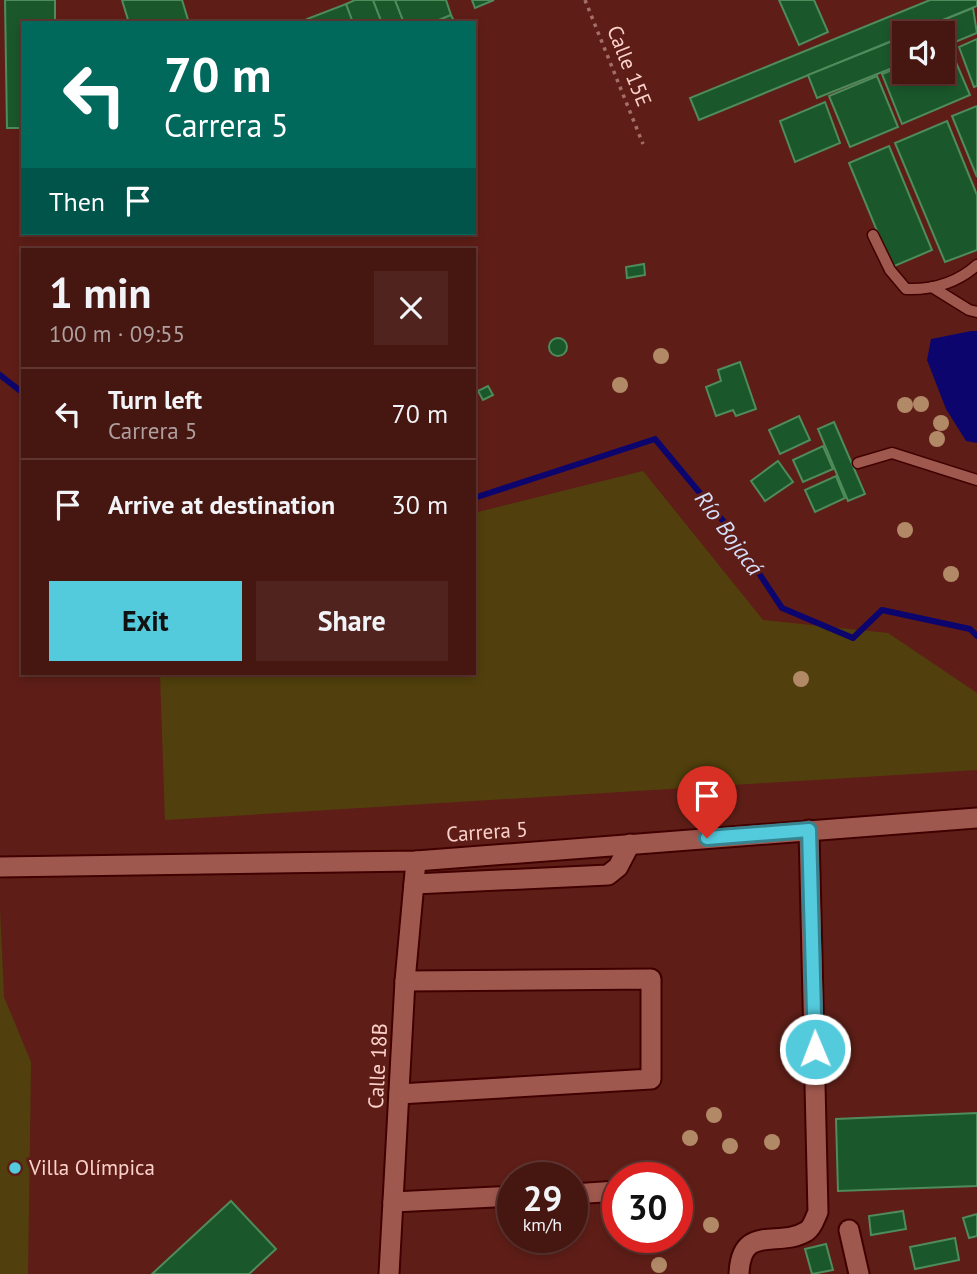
<!DOCTYPE html>
<html lang="en">
<head>
<meta charset="utf-8">
<style>
	:root { --surface:#461611; --page:#50231f; --text:#f1f3f6; --muted:#b09f9f; --line:#5e3531; --accent:#54cadd }
	body { margin:0; font-family:"PT Sans",sans-serif; background:var(--page); color:var(--text); height:100vh; display:flex; flex-direction:column; font-size:26px; white-space:nowrap }
	* { box-sizing:border-box; margin:0 }
	p { font-size:23px; color:var(--muted) }
	.icon { flex:none; width:38px; height:38px; fill:none; stroke:currentColor; stroke-width:2; stroke-linecap:round; stroke-linejoin:round }
	.map { position:relative; flex:1; overflow:hidden }
	.side { position:absolute; left:21px; top:248px; width:455px; height:427px; display:flex; flex-direction:column; background:var(--surface); border-radius:0px; box-shadow:0 4px 10px #0003,0 0 0 2px var(--line) }
	.side>* { flex:none }
	.banner { position:absolute; left:21px; top:21px; width:455px; height:214px; border-radius:0px; box-shadow:0 4px 10px #0003,0 0 0 2px var(--line); background:#00695c; color:#fff; overflow:hidden }
	.controls { position:absolute; left:892px; top:21px; display:grid; gap:14px }
	.controls a { display:grid; place-items:center; width:63px; height:63px; border-radius:0px; background:var(--surface); box-shadow:0 4px 10px #0003,0 0 0 2px var(--line); font-size:35px }
	.speed { position:absolute; left:497px; top:1162px; display:flex; gap:14px; font-size:35px; font-weight:700; text-align:center }
	.speed>* { display:grid; place-content:center; width:91px; height:91px; border-radius:50%; background:var(--surface); box-shadow:0 4px 10px #0003,0 0 0 2px var(--line); line-height:1 }
	.speed small { font-size:18px; font-weight:400 }
	.speed .limit { border:10px solid #d22; background:#fff; color:#111 }
	.pin { position:absolute; display:grid; place-items:center; width:60px; height:60px; color:#fff; margin:-72px -30px; border-radius:50% 50% 50% 0; rotate:-45deg; box-shadow:0 0 7px #0007 }
	.pin .icon { rotate:45deg }
	.me { position:absolute; width:77px; margin:-38px; rotate:359deg; stroke-linejoin:round; filter:drop-shadow(0 0 5px #0008) }
	.turn { display:flex; align-items:center; gap:24px; height:147px; padding:0 28px; font-size:32px }
	.turn .icon { width:91px; height:91px; stroke-width:2.5 }
	.turn b { display:block; font-size:49px; line-height:60px }
	.then { display:flex; align-items:center; height:66px; padding:0 28px; background:#0003; gap:14px; font-size:26px }
	.round { display:grid; place-items:center; flex:none; width:74px; height:74px; border-radius:0px; background:var(--page) }
	.headline { display:flex; align-items:center; justify-content:space-between; height:119px; padding:0 28px }
	h1 { font-size:42px; font-weight:700; line-height:52px }
	.button { display:flex; gap:14px; margin-top:auto; padding:14px 28px }
	.button a { flex:1; height:80px; border-radius:0px; background:var(--accent); color:#111; font-size:28px; font-weight:700; line-height:80px; text-align:center }
	.button a+a { background:var(--page); color:var(--text) }
	ul { padding:0; list-style:none }
	li { display:flex; align-items:center; gap:21px; height:91px; padding:0 28px; border-top:2px solid var(--line) }
	li div { flex:1 }
	li b { display:block; font-size:26px }
	li em { font-style:normal }
	.map>svg:first-child { display:block }
	.green { fill:#51400d }
	.water { fill:#0d056e }
	.lines { fill:none; stroke-linecap:round; stroke-linejoin:round }
	.stream { stroke:#0d056e; stroke-width:6 }
	.building { fill:#1a582b; stroke:#4f8b5b; stroke-width:2 }
	.lane-casing { stroke:#400000; stroke-width:13 }
	.street-casing { stroke:#400000; stroke-width:23 }
	.path { stroke:#a46f68; stroke-width:3.5; stroke-dasharray:3.5 5; stroke-linecap:butt }
	.lane { stroke:#9f584e; stroke-width:10 }
	.street { stroke:#9f584e; stroke-width:19 }
	.tree { fill:#b28967 }
	.route-casing { stroke:#378390; stroke-width:18 }
	.route { stroke:#54cadd; stroke-width:12 }
	.poi-dot { fill:#54cadd; stroke:#5e1e17; stroke-width:2.5 }
	.labels { text-anchor:middle; stroke-width:6; stroke-linejoin:round; paint-order:stroke }
	.street-label { font-size:21px; fill:#fbd2cb; stroke:#5e1e17 }
	.poi-label { font-size:21px; fill:#fbd2cb; stroke:#5e1e17; text-anchor:start }
	.water-label { font-size:23px; font-style:italic; fill:#d4def9; stroke:#5e1e17 }
</style>
</head>
<body>
<div class="map">
<svg width="977" height="1274" viewBox="0 0 977 1274">
	<rect width="100%" height="100%" fill="#5e1e17"/>
	<!-- green -->
	<g class="green">
		<polygon points="643,471 763,620 888,633 977,693 977,770 165,820 160,674 474,674 474,513"/>
		<polygon points="0,909 4,997 31,1062 28,1274 0,1274"/>
	</g>
	<!-- water -->
	<polygon class="water" points="971,331 977,331 977,443 966,441 946,409 927,360 931,339"/>
	<g class="lines">
		<!-- stream -->
		<g class="stream">
			<polyline points="0,375 23,393"/>
			<polyline points="474,498 655,439 729,528 782,608 853,638 882,610 970,629 977,636"/>
		</g>
	</g>
	<!-- building -->
	<g class="building">
		<polygon points="5,0 55,0 55,23 23,23 23,128 7,128"/>
		<polygon points="122,0 182,0 189,23 129,23"/>
		<polygon points="355,0 373,0 382,23 353,23 346,4"/>
		<polygon points="373,0 395,0 404,23 382,23"/>
		<polygon points="395,0 446,0 451,15 432,23 404,23"/>
		<polygon points="472,0 494,0 475,8"/>
		<polygon points="779,0 814,0 828,32 799,45"/>
		<polygon points="930,0 977,0 977,6 699,120 690,98"/>
		<polygon points="346,4 353,23 309,23 307,19"/>
		<polygon points="973,8 977,33 943,47 943,33 911,33"/>
		<polygon points="451,15 455,23 432,23"/>
		<polygon points="905,36 905,63 817,98 808,75"/>
		<polygon points="977,39 977,86 974,87 959,47"/>
		<polygon points="949,46 970,95 902,124 882,74 905,65 905,72 943,72 943,48"/>
		<polygon points="877,76 898,127 850,147 829,96"/>
		<polygon points="825,102 840,143 795,162 780,121"/>
		<polygon points="977,106 977,177 952,116"/>
		<polygon points="947,121 977,195 977,250 945,262 895,143"/>
		<polygon points="889,146 932,250 892,267 849,163"/>
		<polygon points="644,264 645,275 627,278 626,267"/>
		<circle cx="558" cy="347" r="9"/>
		<polygon points="740,362 756,409 736,416 733,410 716,416 706,387 721,381 718,370"/>
		<polygon points="488,386 493,395 483,400 478,391"/>
		<polygon points="799,416 810,440 780,454 769,430"/>
		<polygon points="834,422 865,494 848,501 818,429"/>
		<polygon points="823,446 833,469 803,482 793,460"/>
		<polygon points="778,461 793,482 765,501 751,481"/>
		<polygon points="836,476 845,498 815,512 805,490"/>
		<polygon points="977,1113 977,1186 838,1191 836,1119"/>
		<polygon points="231,1201 276,1249 249,1274 152,1274"/>
		<polygon points="903,1211 906,1229 871,1235 869,1216"/>
		<polygon points="977,1214 977,1236 969,1238 963,1218"/>
		<polygon points="955,1238 959,1260 915,1269 910,1247"/>
		<polygon points="826,1244 833,1270 812,1274 805,1249"/>
	</g>
	<g class="lines">
		<!-- lane casing -->
		<g class="lane-casing">
			<g id="lane">
				<path d="M873 235 890 270 906 289C932 290 957 283 977 265"/>
				<polyline points="932,287 969,310 977,312"/>
				<polyline points="858,463 892,453 977,480"/>
			</g>
		</g>
		<!-- street casing -->
		<g class="street-casing">
			<g id="street">
				<polyline points="0,867 416,861 977,818"/>
				<polyline points="414,884 608,875 618,867 630,844"/>
				<polyline points="399,1094 651,1079 651,979 405,981"/>
				<polyline points="572,1194 618,1191"/>
				<polyline points="393,1202 513,1196"/>
				<polyline points="849,1230 859,1274"/>
				<polyline points="389,1274 405,981 416,861"/>
				<path d="M739 1274C741 1222 779 1249 807 1231 813 1227 815 1218 818 1212L809 830"/>
			</g>
		</g>
		<!-- path -->
		<polyline class="path" points="585,0 643,144"/>
		<!-- lane -->
		<use href="#lane" class="lane"/>
		<!-- street -->
		<use href="#street" class="street"/>
	</g>
	<!-- trees -->
	<g class="tree">
		<circle cx="661" cy="356" r="8"/>
		<circle cx="620" cy="385" r="8"/>
		<circle cx="921" cy="404" r="8"/>
		<circle cx="905" cy="405" r="8"/>
		<circle cx="941" cy="423" r="8"/>
		<circle cx="937" cy="439" r="8"/>
		<circle cx="905" cy="530" r="8"/>
		<circle cx="951" cy="574" r="8"/>
		<circle cx="801" cy="679" r="8"/>
		<circle cx="714" cy="1115" r="8"/>
		<circle cx="690" cy="1138" r="8"/>
		<circle cx="772" cy="1142" r="8"/>
		<circle cx="730" cy="1146" r="8"/>
		<circle cx="711" cy="1225" r="8"/>
		<circle cx="659" cy="1265" r="8"/>
	</g>
	<g class="lines">
		<!-- route casing -->
		<g class="route-casing">
			<polyline id="route" points="707,838 809,830 815,1049"/>
		</g>
		<!-- route -->
		<use href="#route" class="route"/>
	</g>
	<!-- markers -->
	<circle class="poi-dot" cx="15" cy="1168" r="7"/>
	<g class="labels">
		<!-- street labels -->
		<g class="street-label">
			<text transform="translate(629 66) rotate(68)" y="7">Calle 15E</text>
			<text transform="translate(487 832) rotate(-4)" y="7">Carrera 5</text>
			<text transform="translate(378 1066) rotate(-87)" y="7">Calle 18B</text>
		</g>
		<!-- poi labels -->
		<g class="poi-label">
			<text x="29" y="1175">Villa Olímpica</text>
		</g>
		<!-- water labels -->
		<g class="water-label">
			<text transform="translate(729 533) rotate(54)" y="8">Río Bojacá</text>
		</g>
	</g>
</svg>
<div class="controls">
<a><svg class="icon" aria-label="sound" viewBox="0 0 24 24"><path d="M4 9h4l5-4v14l-5-4H4zM17 9q2 3 0 6"/></svg></a>
</div>
<div class="speed"><div>29<small>km/h</small></div><div class="limit">30</div></div>
<div class="pin" style="left:707px;top:838px;background:#d93025"><svg class="icon" aria-label="arrive" viewBox="0 0 24 24"><path d="M6 21V4h12l-3 4 3 4H6"/></svg></div>
<svg class="me" style="left:815px;top:1049px" viewBox="-20 -20 40 40"><circle r="17" fill="#54cadd" stroke="#fff" stroke-width="3"/><path d="M0-11L8 9 0 5-8 9z" fill="#fff"/></svg>
<div class="banner">
<div class="turn"><svg class="icon" aria-label="left" viewBox="0 0 24 24"><path d="M17 20v-9H6M10 6l-5 5 5 5"/></svg><div><b>70 m</b>Carrera 5</div></div>
<div class="then">Then<svg class="icon" aria-label="arrive" viewBox="0 0 24 24"><path d="M6 21V4h12l-3 4 3 4H6"/></svg></div>
</div>
<section class="side">
<div class="headline"><div><h1>1 min</h1><p>100 m · 09:55</p></div><a class="round"><svg class="icon" aria-label="close" viewBox="0 0 24 24"><path d="M6 6l12 12M18 6L6 18"/></svg></a></div>
<ul>
<li><svg class="icon" aria-label="left" viewBox="0 0 24 24"><path d="M17 20v-9H6M10 6l-5 5 5 5"/></svg><div><b>Turn left</b><p>Carrera 5</p></div><em>70 m</em></li>
<li><svg class="icon" aria-label="arrive" viewBox="0 0 24 24"><path d="M6 21V4h12l-3 4 3 4H6"/></svg><div><b>Arrive at destination</b></div><em>30 m</em></li>
</ul>
<div class="button"><a>Exit</a><a>Share</a></div>
</section>
</div>
</body>
</html>
